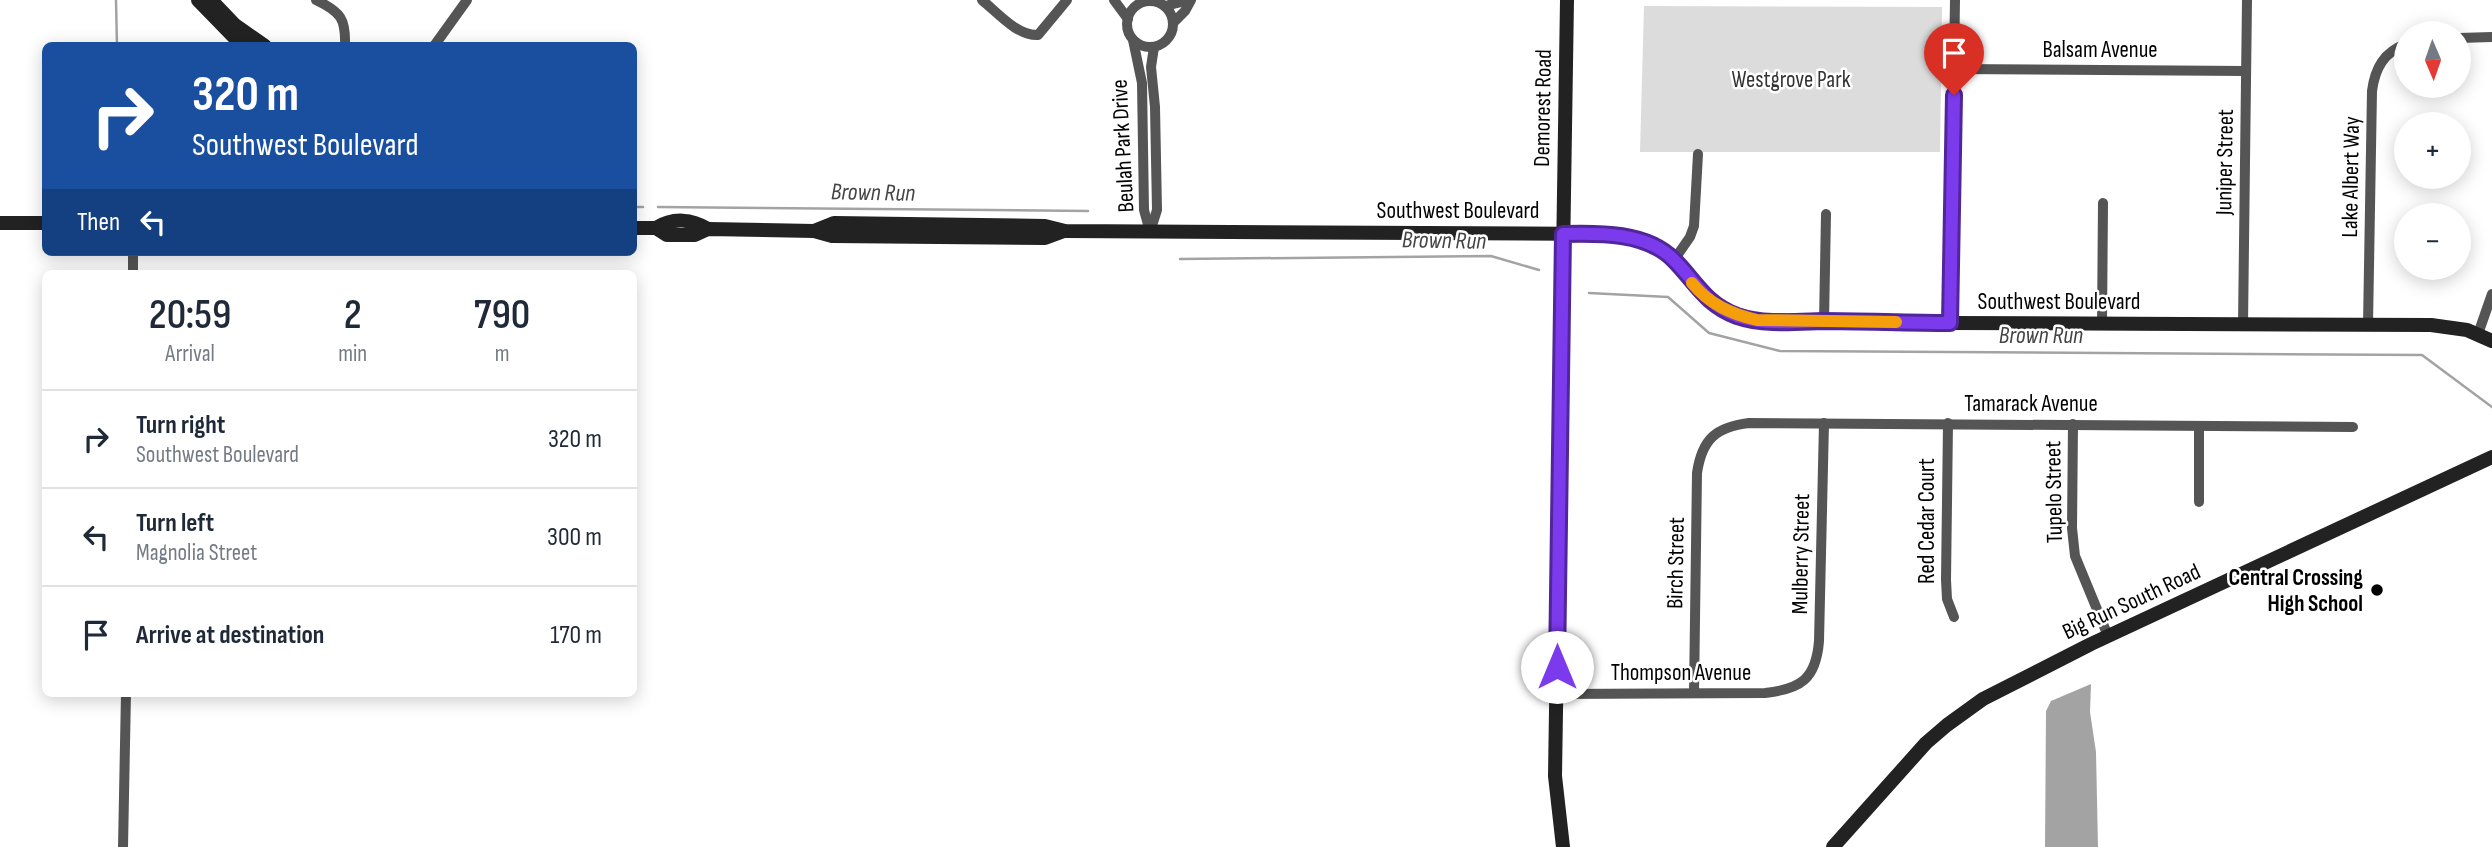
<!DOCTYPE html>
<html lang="en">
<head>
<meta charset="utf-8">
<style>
	:root { --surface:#fff; --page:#f2f2f3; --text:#1f2937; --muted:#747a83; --line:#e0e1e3 }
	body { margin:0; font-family:"Sofia Sans Condensed",sans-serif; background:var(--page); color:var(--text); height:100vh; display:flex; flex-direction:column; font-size:26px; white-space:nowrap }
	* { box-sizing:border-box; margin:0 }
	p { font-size:23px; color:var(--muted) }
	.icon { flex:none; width:38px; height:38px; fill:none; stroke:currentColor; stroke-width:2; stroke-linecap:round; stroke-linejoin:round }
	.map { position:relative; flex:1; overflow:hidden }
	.details { position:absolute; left:42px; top:270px; width:595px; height:427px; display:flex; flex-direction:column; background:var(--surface); border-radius:10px; box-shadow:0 4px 18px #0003 }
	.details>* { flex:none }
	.guide { position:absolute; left:42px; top:42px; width:595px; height:214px; border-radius:10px; box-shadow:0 4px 18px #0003; background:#1a4fa0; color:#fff; overflow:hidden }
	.needle { width:46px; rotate:178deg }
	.fabs { position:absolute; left:2394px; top:21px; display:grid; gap:14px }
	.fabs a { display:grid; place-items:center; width:77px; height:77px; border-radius:50%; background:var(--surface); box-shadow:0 4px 18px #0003; font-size:35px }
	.pin { position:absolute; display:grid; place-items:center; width:60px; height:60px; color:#fff; margin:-72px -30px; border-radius:50% 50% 50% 0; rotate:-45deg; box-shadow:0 0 7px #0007 }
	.pin .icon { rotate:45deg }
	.me { position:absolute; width:77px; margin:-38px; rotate:0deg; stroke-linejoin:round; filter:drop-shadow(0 0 5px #0008) }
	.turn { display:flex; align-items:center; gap:24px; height:147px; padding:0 35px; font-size:32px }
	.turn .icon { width:91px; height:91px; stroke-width:2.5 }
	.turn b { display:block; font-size:49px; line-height:60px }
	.then { display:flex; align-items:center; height:66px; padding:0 35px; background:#0003; gap:14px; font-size:26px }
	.eta { display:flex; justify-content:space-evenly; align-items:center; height:119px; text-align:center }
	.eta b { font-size:42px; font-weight:600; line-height:49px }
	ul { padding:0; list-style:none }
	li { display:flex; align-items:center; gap:21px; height:98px; padding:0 35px; border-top:2px solid var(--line) }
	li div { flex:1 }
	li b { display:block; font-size:26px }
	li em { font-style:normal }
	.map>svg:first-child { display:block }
	.green { fill:#dcdcdc }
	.water { fill:#a3a3a3 }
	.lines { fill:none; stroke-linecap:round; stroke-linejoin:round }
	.stream { stroke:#a3a3a3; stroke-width:2.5 }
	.street { stroke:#555; stroke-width:10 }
	.secondary { stroke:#222; stroke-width:14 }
	.route-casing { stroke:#51269a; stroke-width:18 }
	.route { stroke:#7c3aed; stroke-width:12 }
	.slow { stroke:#f59e0b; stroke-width:12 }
	.poi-dot { fill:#000; stroke:#fff; stroke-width:2.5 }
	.labels { text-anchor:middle; stroke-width:5; stroke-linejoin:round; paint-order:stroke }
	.street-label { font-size:23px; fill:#000; stroke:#fff }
	.park-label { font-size:23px; fill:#333; stroke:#fff }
	.poi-label { font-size:23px; font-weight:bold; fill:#000; stroke:#fff; text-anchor:end }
	.water-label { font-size:24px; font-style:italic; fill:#444; stroke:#fff }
</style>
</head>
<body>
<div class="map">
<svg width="2492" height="847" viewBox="0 0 2492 847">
	<rect width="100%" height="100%" fill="#fff"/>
	<!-- green -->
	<polygon class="green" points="1644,6 1942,7 1940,152 1640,152"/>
	<!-- water -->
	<polygon class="water" points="2091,684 2090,712 2096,752 2098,847 2045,847 2046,711 2051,701"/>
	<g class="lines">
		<!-- stream -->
		<g class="stream">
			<polyline points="116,0 117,46"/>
			<polyline points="634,207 643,207"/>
			<polyline points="658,207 1088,211"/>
			<polyline points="1180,259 1491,256 1539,270"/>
			<polyline points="1589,293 1668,297 1709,333 1780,351 2422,355 2492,407"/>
		</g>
		<!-- street -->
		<g class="street">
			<path d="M316 0C341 12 346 19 345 46"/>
			<path d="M982 0C998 13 1017 36 1038 35L1067 0"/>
			<polyline points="1114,0 1128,19"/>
			<circle cx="1150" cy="24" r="23"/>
			<polyline points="1165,6 1190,0"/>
			<polyline points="1173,23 1185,11 1191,0"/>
			<polyline points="2459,38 2492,37"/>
			<polyline points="1133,40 1142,83 1144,210 1150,232"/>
			<polyline points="434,46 467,0"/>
			<polyline points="1954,69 2246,71"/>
			<polyline points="1150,232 1157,210 1155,107 1151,67 1154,47"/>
			<polyline points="1674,260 1690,237 1694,226 1698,154"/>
			<polyline points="133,273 133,252"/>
			<polyline points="1824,322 1826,214"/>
			<polyline points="1950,323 1955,0"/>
			<polyline points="2102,324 2103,203"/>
			<polyline points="2243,325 2247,0"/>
			<path d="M2368 325 2372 91C2375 68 2384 52 2406 44"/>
			<polyline points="2478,334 2492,294"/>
			<polyline points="1948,423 1946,580 1947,599 1954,617"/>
			<polyline points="2073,424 2072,528 2075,556 2108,636"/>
			<polyline points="2199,502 2199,426"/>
			<path d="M1694 693 1697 473C1702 439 1716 427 1749 423L2353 427"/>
			<path d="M1557 694 1765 693C1801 689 1816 679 1819 641L1824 423"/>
			<polyline points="123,847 126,693"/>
		</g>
		<!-- secondary -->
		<g class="secondary">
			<polyline points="198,0 234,37 246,46"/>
			<polyline points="211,0 235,25 265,46"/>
			<polyline points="0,223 46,223"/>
			<polyline points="634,228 656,228 667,235 695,235 708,229 814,231 832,236 1045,238 1064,231"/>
			<path d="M656 228C673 217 692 219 708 229"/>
			<path d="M814 231 834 223 1045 226 1065 231 1605 234C1628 237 1653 243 1671 257 1679 264 1686 275 1692 283 1709 304 1731 314 1757 320L1950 323 2431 325 2467 330 2492 341"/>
			<polyline points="1563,847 1555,776 1567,0"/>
			<polyline points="1833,847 1926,743 1947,725 1983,699 2091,644 2492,457"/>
		</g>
	</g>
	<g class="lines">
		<!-- route casing -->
		<g class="route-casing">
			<path id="route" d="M1557 667 1563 234C1599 233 1647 232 1674 260 1696 282 1705 304 1737 316 1763 325 1794 322 1822 321 1864 321 1907 323 1950 323L1954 95"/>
		</g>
		<!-- route -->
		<use href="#route" class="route"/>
		<!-- slow -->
		<path class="slow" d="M1692 283C1709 304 1731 314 1757 320L1896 322"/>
	</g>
	<!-- markers -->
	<circle class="poi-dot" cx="2377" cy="590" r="7"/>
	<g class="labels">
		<!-- street labels -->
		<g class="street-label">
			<text x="2100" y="57">Balsam Avenue</text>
			<text transform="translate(1542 108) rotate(-89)" y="8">Demorest Road</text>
			<text transform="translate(1122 146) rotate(-93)" y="8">Beulah Park Drive</text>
			<text transform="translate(2224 162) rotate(-89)" y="8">Juniper Street</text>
			<text transform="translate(2350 177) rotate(-89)" y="8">Lake Albert Way</text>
			<text x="1458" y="218">Southwest Boulevard</text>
			<text x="2059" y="309">Southwest Boulevard</text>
			<text x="2031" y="411">Tamarack Avenue</text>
			<text transform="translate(2053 492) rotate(-91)" y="8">Tupelo Street</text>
			<text transform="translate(1926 521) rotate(-90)" y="8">Red Cedar Court</text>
			<text transform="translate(1800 554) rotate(-89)" y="8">Mulberry Street</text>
			<text transform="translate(1675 563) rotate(-89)" y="8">Birch Street</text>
			<text transform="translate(2131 601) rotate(-25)" y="8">Big Run South Road</text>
			<text x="1681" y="680">Thompson Avenue</text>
		</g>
		<!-- park labels -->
		<g class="park-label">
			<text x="1791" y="87">Westgrove Park</text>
		</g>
		<!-- poi labels -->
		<g class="poi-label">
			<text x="2363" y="585">Central Crossing<tspan x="2363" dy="26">High School</tspan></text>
		</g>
		<!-- water labels -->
		<g class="water-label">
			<text transform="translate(873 192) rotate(1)" y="8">Brown Run</text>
			<text transform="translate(1444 240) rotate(1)" y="8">Brown Run</text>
			<text x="2041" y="343">Brown Run</text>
		</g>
	</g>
</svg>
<div class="fabs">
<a><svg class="needle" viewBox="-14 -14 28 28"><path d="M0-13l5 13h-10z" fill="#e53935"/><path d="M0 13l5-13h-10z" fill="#747a83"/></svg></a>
<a>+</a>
<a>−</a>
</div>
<div class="pin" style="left:1954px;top:95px;background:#d93025"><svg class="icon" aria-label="arrive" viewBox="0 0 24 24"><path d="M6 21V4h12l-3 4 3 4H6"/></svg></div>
<svg class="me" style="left:1557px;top:667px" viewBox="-20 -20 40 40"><circle r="19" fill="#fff"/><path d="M0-13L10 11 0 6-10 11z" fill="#7c3aed"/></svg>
<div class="guide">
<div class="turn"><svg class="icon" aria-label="right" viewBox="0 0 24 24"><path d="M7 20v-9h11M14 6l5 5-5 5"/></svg><div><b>320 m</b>Southwest Boulevard</div></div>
<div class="then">Then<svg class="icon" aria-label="left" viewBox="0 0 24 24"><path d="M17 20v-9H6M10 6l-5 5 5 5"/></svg></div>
</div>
<section class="details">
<div class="eta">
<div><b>20:59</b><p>Arrival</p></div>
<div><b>2</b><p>min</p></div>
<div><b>790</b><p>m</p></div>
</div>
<ul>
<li><svg class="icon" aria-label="right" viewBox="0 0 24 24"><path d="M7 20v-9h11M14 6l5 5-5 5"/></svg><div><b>Turn right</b><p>Southwest Boulevard</p></div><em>320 m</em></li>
<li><svg class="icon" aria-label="left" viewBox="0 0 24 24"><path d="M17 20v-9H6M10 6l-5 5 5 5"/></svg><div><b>Turn left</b><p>Magnolia Street</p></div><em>300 m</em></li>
<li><svg class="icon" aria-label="arrive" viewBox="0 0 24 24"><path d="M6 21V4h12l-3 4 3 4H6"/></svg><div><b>Arrive at destination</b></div><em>170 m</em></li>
</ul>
</section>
</div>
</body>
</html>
